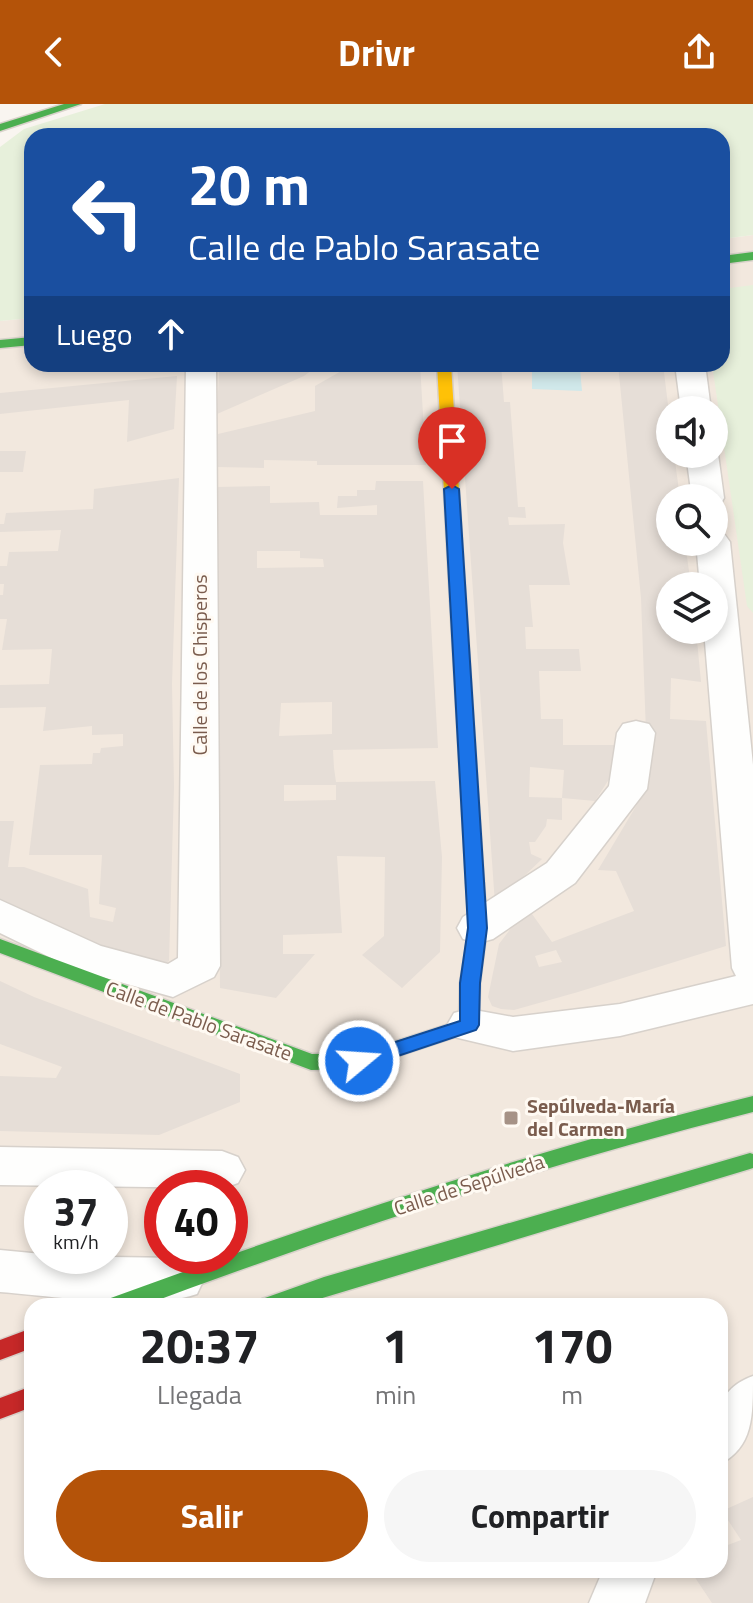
<!DOCTYPE html>
<html lang="es">
<head>
<meta charset="utf-8">
<style>
	:root { --surface:#fff; --page:#f6f6f6; --text:#202124; --muted:#757577; --accent:#b45309 }
	body { margin:0; font-family:"Titillium Web",sans-serif; background:var(--page); color:var(--text); height:100vh; display:flex; flex-direction:column; font-size:30px; white-space:nowrap }
	* { box-sizing:border-box; margin:0 }
	p { font-size:26px; color:var(--muted) }
	.icon { flex:none; width:44px; height:44px; fill:none; stroke:currentColor; stroke-width:2; stroke-linecap:round; stroke-linejoin:round }
	.map { position:relative; flex:1; overflow:hidden }
	.sheet { position:absolute; left:24px; top:1194px; width:704px; height:280px; display:flex; flex-direction:column; background:var(--surface); border-radius:24px; box-shadow:0 4px 12px #0003 }
	.sheet>* { flex:none }
	.guide { position:absolute; left:24px; top:24px; width:706px; height:244px; border-radius:24px; box-shadow:0 4px 12px #0003; background:#1a4fa0; color:#fff; overflow:hidden }
	.tools { position:absolute; left:656px; top:292px; display:grid; gap:16px }
	.tools a { display:grid; place-items:center; width:72px; height:72px; border-radius:50%; background:var(--surface); box-shadow:0 4px 12px #0003; font-size:40px }
	.speed { position:absolute; left:24px; top:1066px; display:flex; gap:16px; font-size:40px; font-weight:700; text-align:center }
	.speed>* { display:grid; place-content:center; width:104px; height:104px; border-radius:50%; background:var(--surface); box-shadow:0 4px 12px #0003; line-height:1 }
	.speed small { font-size:20px; font-weight:400 }
	.speed .limit { border:12px solid #d22; background:#fff; color:#111 }
	.pin { position:absolute; display:grid; place-items:center; width:68px; height:68px; color:#fff; margin:-82px -34px; border-radius:50% 50% 50% 0; rotate:-45deg; box-shadow:0 0 8px #0007 }
	.pin .icon { rotate:45deg }
	.me { position:absolute; width:88px; margin:-44px; rotate:72deg; stroke-linejoin:round; filter:drop-shadow(0 0 6px #0008) }
	.turn { display:flex; align-items:center; gap:28px; height:168px; padding:0 32px; font-size:36px }
	.turn .icon { width:104px; height:104px; stroke-width:2.5 }
	.turn b { display:block; font-size:56px; line-height:68px }
	.then { display:flex; align-items:center; height:76px; padding:0 32px; background:#0003; gap:16px; font-size:30px }
	.eta { display:flex; justify-content:space-evenly; align-items:center; height:136px; text-align:center }
	.eta b { font-size:48px; font-weight:700; line-height:56px }
	.primary-button { display:flex; gap:16px; margin-top:auto; padding:16px 32px }
	.primary-button a { flex:1; height:92px; border-radius:48px; background:var(--accent); color:#fff; font-size:32px; font-weight:700; line-height:92px; text-align:center }
	.primary-button a+a { background:var(--page); color:var(--text) }
	header { display:flex; justify-content:space-between; align-items:center; height:104px; padding:0 32px; background:var(--accent); color:#fff; font-size:36px; font-weight:700 }
	.map>svg:first-child { display:block }
	.residential { fill:#f2e8de; fill-rule:evenodd }
	.green { fill:#e7f0db }
	.water { fill:#d0e8ea }
	.building { fill:#e6ded7; fill-rule:evenodd }
	.lines { fill:none; stroke-linecap:round; stroke-linejoin:round }
	.street-casing { stroke:#d7d1cb; stroke-width:3 }
	.fast-casing { stroke:#d9d2cb; stroke-width:3 }
	.slow-casing { stroke:#d9d2cb; stroke-width:3 }
	.jam-casing { stroke:#d9d2cb; stroke-width:3 }
	.street { fill:#fefefd; fill-rule:evenodd }
	.fast { fill:#4caf50; fill-rule:evenodd }
	.slow { fill:#ffc107; fill-rule:evenodd }
	.jam { fill:#c62828; fill-rule:evenodd }
	.route { fill:#1a73e8; stroke:#114b97; stroke-width:2 }
	.poi-dot { fill:#a69286; stroke:#fffaf3; stroke-width:3 }
	.labels { text-anchor:middle; stroke-width:6; stroke-linejoin:round; paint-order:stroke }
	.street-label { font-size:20px; fill:#7a5c4d; stroke:#fffaf3 }
	.poi-label { font-size:20px; font-weight:bold; fill:#7a5c4d; stroke:#fffaf3; text-anchor:start }
</style>
</head>
<body>
<header><svg class="icon" aria-label="back" viewBox="0 0 24 24"><path d="M15 5l-7 7 7 7"/></svg>Drivr<svg class="icon" aria-label="share" viewBox="0 0 24 24"><path d="M12 15V3M7 8l5-5 5 5M5 13v7h14v-7"/></svg></header>
<div class="map">
<svg width="753" height="1499" viewBox="0 0 753 1499">
	<rect width="100%" height="100%" fill="#f9f5f0"/>
	<!-- residential -->
	<path class="residential" d="M753 131V1499H0V217L32 214V260H722V135ZM670 306H714V350H670ZM670 394H714V438H670ZM670 482H714V526H670ZM42 1084H110V1152H42ZM162 1084H230V1152H162ZM32 1202H720V1466H32Z"/>
	<!-- green -->
	<g class="green">
		<polygon points="105,0 753,0 753,131 722,135 722,32 32,32 32,214 0,217 0,43 24,25"/>
		<polygon points="753,181 753,509 747,502 712,260 722,260 722,185"/>
	</g>
	<!-- water -->
	<polygon class="water" points="580,265 582,287 532,285 532,266"/>
	<!-- building -->
	<g class="building">
		<polygon points="281,260 320,260 304,272 217,310 219,267"/>
		<polygon points="328,260 420,260 426,361 317,361 317,357 264,356 264,364 217,363 218,330 315,307 315,282 343,266 342,263 329,264"/>
		<polygon points="457,260 501,260 504,298 510,298 518,403 525,403 526,414 508,413 509,421 565,420 563,439 570,481 529,481 533,523 525,523 526,545 579,545 581,567 539,567 541,615 563,615 563,641 622,641 613,669 595,697 562,694 564,666 530,663 529,693 562,694 562,716 547,715 546,722 535,738 529,738 531,750 542,755 495,800"/>
		<path d="M618 260H663L670 317V350H674L680 394H670V438H685L691 482H670V526H696L701 578 671 574 670 615 706 617 726 842 578 888 514 906 501 905 492 902 488 893 499 840 527 803 552 838 634 807 616 767 598 766 648 682 641 494ZM556 846 562 858 539 863 535 852Z"/>
		<polygon points="177,272 174,325 127,338 129,296 0,310 0,289"/>
		<polygon points="0,347 26,347 23,368 0,368"/>
		<polygon points="179,374 172,580 174,683 169,857 160,862 91,838 0,799 0,717 14,717 8,763 24,763 88,785 90,813 113,818 116,804 99,800 102,751 29,751 40,661 92,660 93,649 100,649 101,644 123,642 123,630 92,631 92,622 43,627 46,603 0,604 0,581 49,580 52,545 2,546 7,515 0,515 0,491 3,491 4,480 0,480 0,462 7,462 9,448 58,447 61,426 0,428 0,420 4,420 6,409 93,405 94,385"/>
		<path d="M376 377H423L438 644 333 646 334 664 336 678 435 677 442 753 440 848 402 884 362 851 384 832 385 753 337 752 342 829 283 831V850H315L276 894 220 884 216 383 270 382V399L319 398 320 411H377V401L337 404 338 392H357V386H375ZM257 447H300V454L323 455 324 463 257 464ZM332 598V630L279 632 281 599ZM284 681H336V696L284 697Z"/>
		<polygon points="0,877 34,893 240,970 240,998 159,1031 0,1027 0,972 56,974 62,963 0,940"/>
		<polygon points="753,1393 753,1499 712,1499 690,1466 720,1466 720,1444 741,1436 722,1407"/>
	</g>
	<g class="lines">
		<!-- street casing -->
		<g class="street-casing">
			<g id="street">
				<polygon points="186,260 216,260 220,862 214,873 173,893 74,865 0,829 0,796 101,842 168,860 178,854"/>
				<polygon points="675,260 705,260 711,306 681,306"/>
				<polygon points="714,344 718,350 724,394 720,401 714,402 714,394 692,394 686,350 714,350"/>
				<polygon points="714,428 725,431 730,438 753,661 753,900 620,932 513,947 454,933 447,921 454,909 469,905 513,913 620,900 736,872 732,864 704,526 714,526 714,482 700,482 696,438 714,438"/>
				<polygon points="636,617 649,620 655,629 647,685 575,779 493,835 478,839 463,835 457,824 463,813 547,759 609,682 617,629 623,620"/>
				<polygon points="0,1043 222,1047 238,1053 245,1066 238,1079 224,1084 0,1081"/>
				<path d="M0 1146 42 1150V1152L180 1154 197 1160 204 1175 197 1190C147 1207 54 1192 0 1188Z"/>
				<path d="M753 1272C753 1313 753 1343 720 1360 720 1320 709 1288 753 1272Z"/>
				<polygon points="603,1466 657,1466 645,1499 589,1499"/>
			</g>
		</g>
		<!-- fast casing -->
		<g class="fast-casing">
			<g id="fast">
				<polygon points="64,0 81,0 0,27 0,20"/>
				<polygon points="753,148 753,156 722,160 722,152"/>
				<polygon points="32,233 32,241 0,244 0,236"/>
				<polygon points="475,773 484,779 487,824 480,879 479,921 476,926 359,965 311,966 0,849 0,835 312,950 359,949 459,917 460,879 469,824 466,779"/>
				<path d="M753 992V1008C545 1060 343 1127 142 1202H105L108 1195C319 1118 533 1046 753 992Z"/>
				<polygon points="750,1049 753,1050 753,1064 750,1065 296,1202 259,1202 262,1195 324,1173"/>
			</g>
		</g>
		<!-- slow casing -->
		<g class="slow-casing">
			<polygon id="slow" points="437,260 451,260 466,497 458,502 450,497"/>
		</g>
		<!-- jam casing -->
		<g class="jam-casing">
			<g id="jam">
				<polygon points="458,492 466,497 484,779 475,785 466,779 450,497"/>
				<polygon points="32,1224 32,1244 0,1256 0,1236"/>
				<polygon points="32,1282 32,1303 0,1315 0,1294"/>
			</g>
		</g>
		<!-- street -->
		<use href="#street" class="street"/>
		<!-- fast -->
		<use href="#fast" class="fast"/>
		<!-- slow -->
		<use href="#slow" class="slow"/>
		<!-- jam -->
		<use href="#jam" class="jam"/>
	</g>
	<!-- route -->
	<polygon class="route" points="452,381 459,385 487,824 480,879 479,921 476,926 359,965 352,963 349,957 352,952 460,917 460,879 468,824 444,385"/>
	<!-- markers -->
	<rect class="poi-dot" x="503" y="1006" width="16" height="16" rx="4"/>
	<g class="labels">
		<!-- street labels -->
		<g class="street-label">
			<text transform="translate(200 561) rotate(-90)" y="7">Calle de los Chisperos</text>
			<text transform="translate(199 917) rotate(20)" y="7">Calle de Pablo Sarasate</text>
			<text transform="translate(469 1081) rotate(-18)" y="7">Calle de Sepúlveda</text>
		</g>
		<!-- poi labels -->
		<g class="poi-label">
			<text x="527" y="1009">Sepúlveda-María<tspan x="527" dy="23">del Carmen</tspan></text>
		</g>
	</g>
</svg>
<div class="tools">
<a><svg class="icon" aria-label="sound" viewBox="0 0 24 24"><path d="M4 9h4l5-4v14l-5-4H4zM17 9q2 3 0 6"/></svg></a>
<a><svg class="icon" aria-label="search" viewBox="0 0 24 24"><circle cx="10" cy="10" r="6"/><path d="M15 15l6 6"/></svg></a>
<a><svg class="icon" aria-label="layers" viewBox="0 0 24 24"><path d="M12 4l9 5-9 5-9-5zM3 14l9 5 9-5"/></svg></a>
</div>
<div class="speed"><div>37<small>km/h</small></div><div class="limit">40</div></div>
<div class="pin" style="left:452px;top:385px;background:#d93025"><svg class="icon" aria-label="arrive" viewBox="0 0 24 24"><path d="M6 21V4h12l-3 4 3 4H6"/></svg></div>
<svg class="me" style="left:359px;top:957px" viewBox="-20 -20 40 40"><circle r="17" fill="#1a73e8" stroke="#fff" stroke-width="3"/><path d="M0-11L8 9 0 5-8 9z" fill="#fff"/></svg>
<div class="guide">
<div class="turn"><svg class="icon" aria-label="left" viewBox="0 0 24 24"><path d="M17 20v-9H6M10 6l-5 5 5 5"/></svg><div><b>20 m</b>Calle de Pablo Sarasate</div></div>
<div class="then">Luego<svg class="icon" aria-label="ahead" viewBox="0 0 24 24"><path d="M12 20V5M6 11l6-6 6 6"/></svg></div>
</div>
<section class="sheet">
<div class="eta">
<div><b>20:37</b><p>Llegada</p></div>
<div><b>1</b><p>min</p></div>
<div><b>170</b><p>m</p></div>
</div>
<div class="primary-button"><a>Salir</a><a>Compartir</a></div>
</section>
</div>
</body>
</html>
